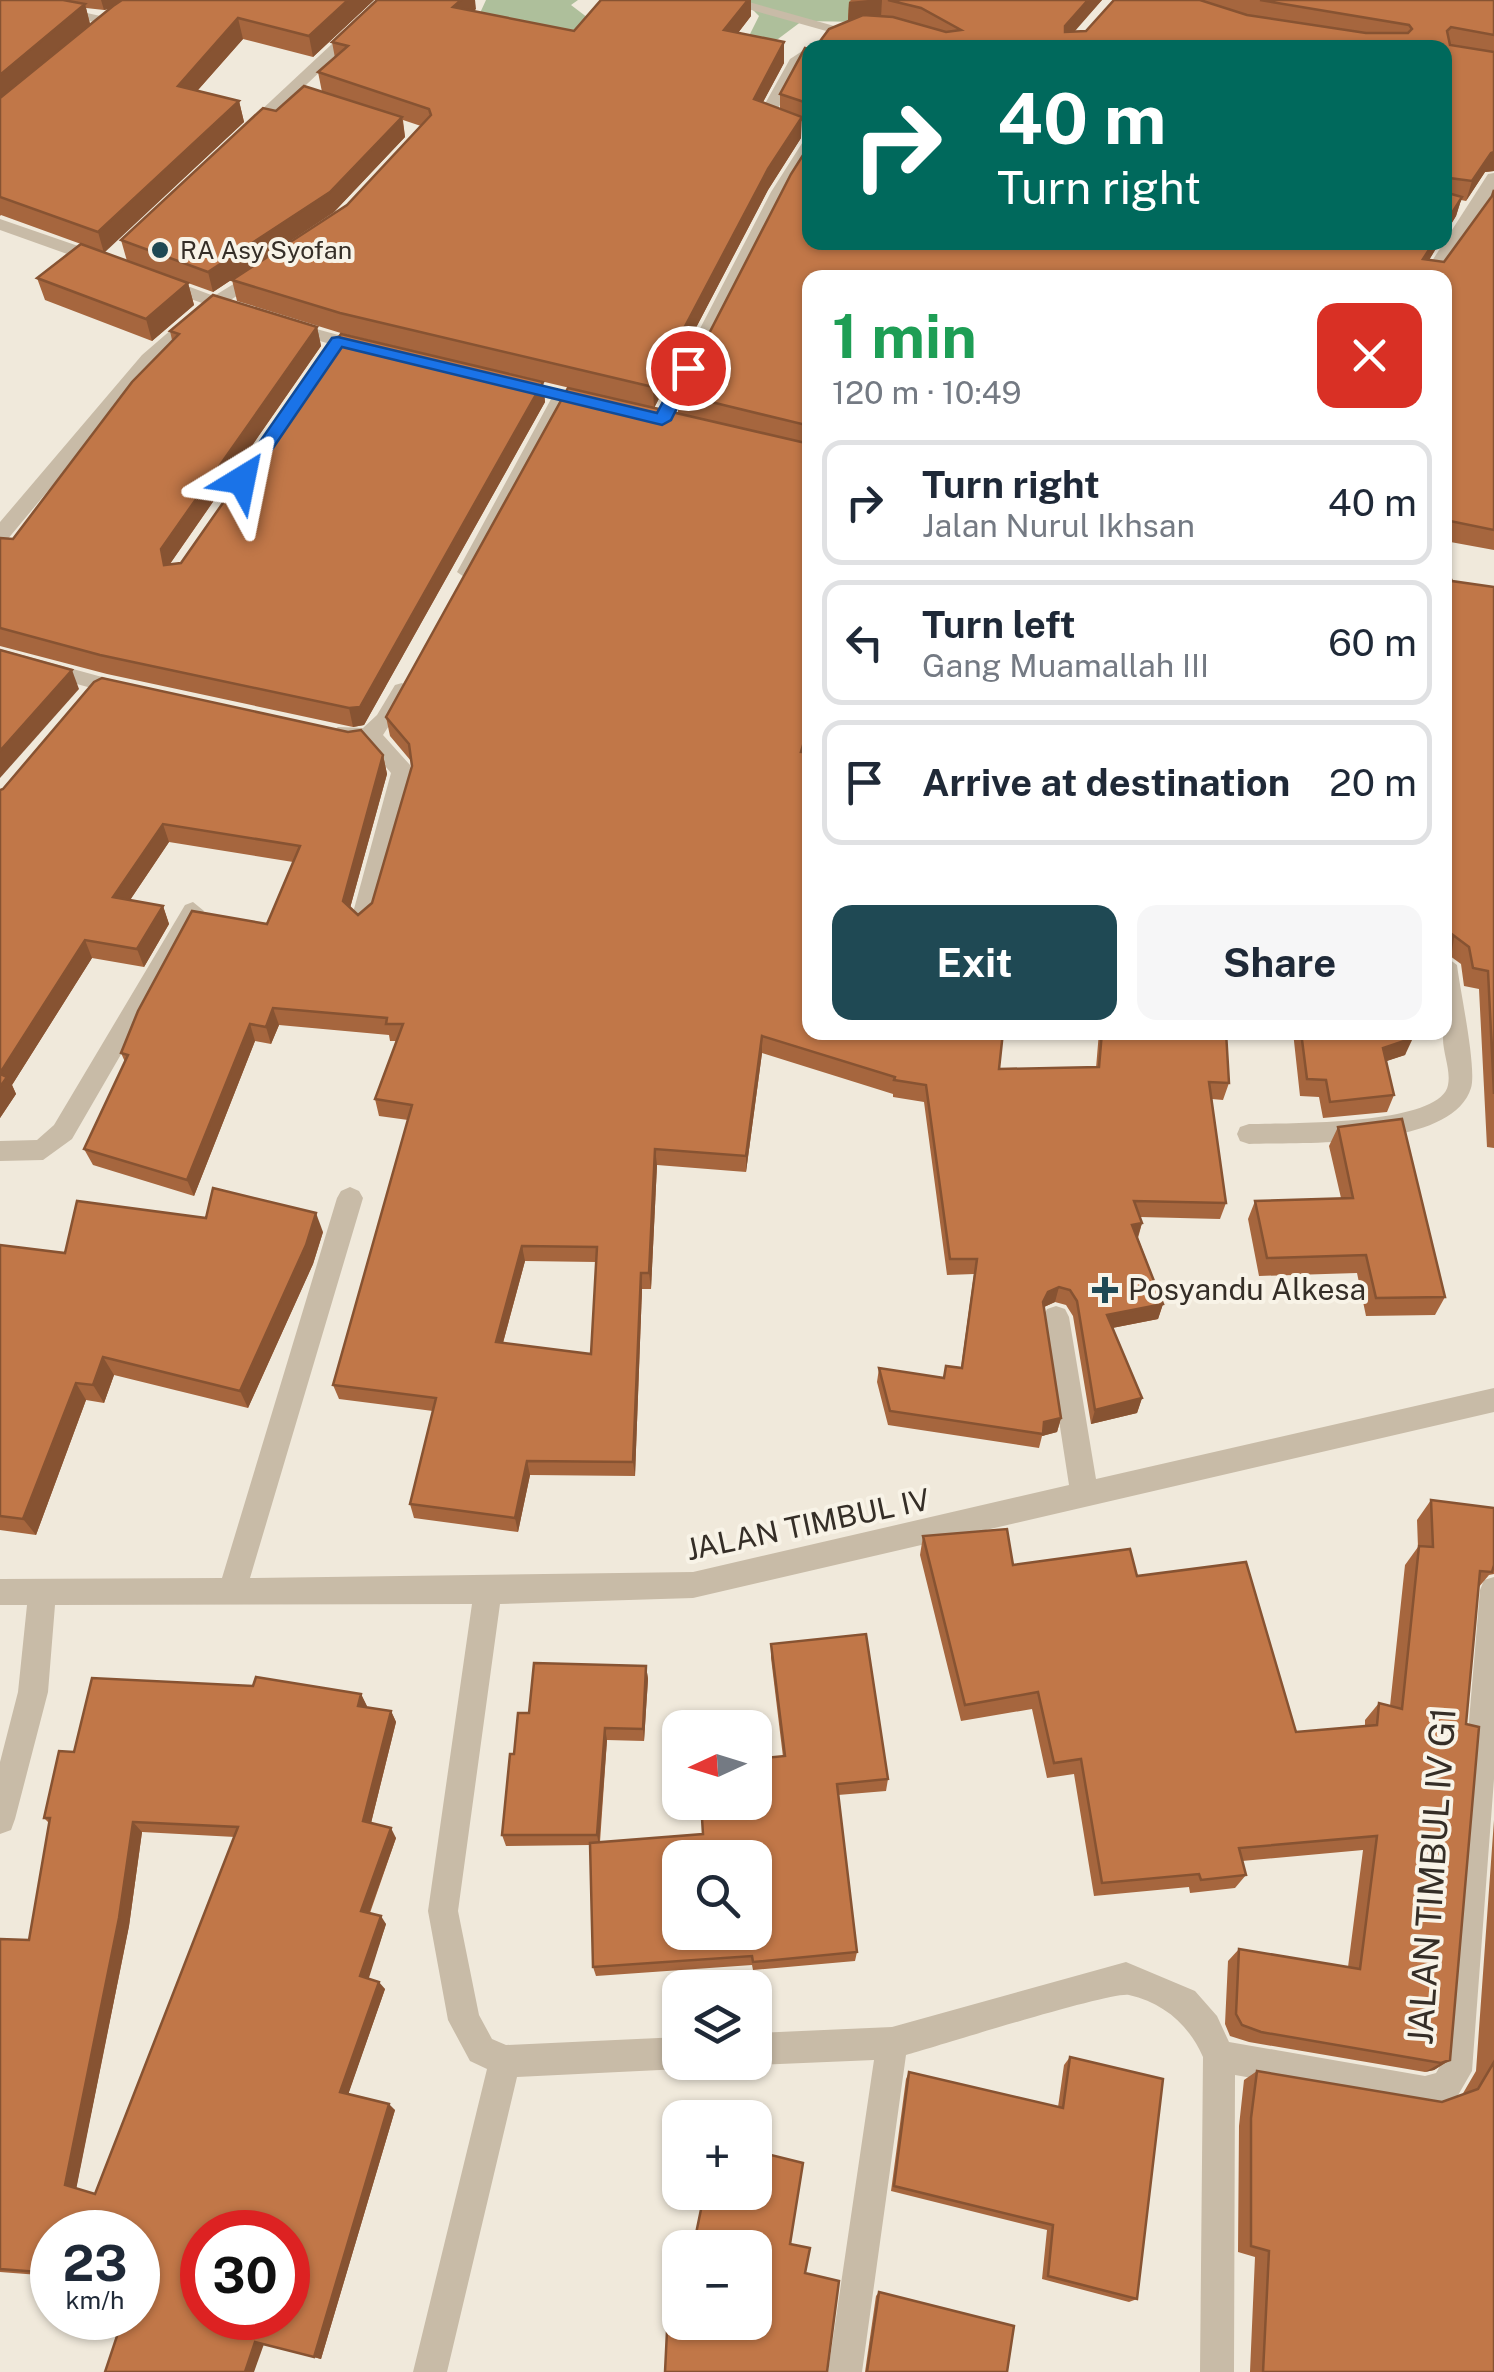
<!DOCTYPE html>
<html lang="en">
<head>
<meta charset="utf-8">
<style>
	:root { --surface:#fff; --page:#f6f6f7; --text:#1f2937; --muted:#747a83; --line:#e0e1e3; --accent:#1f4954 }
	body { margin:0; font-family:"Public Sans",sans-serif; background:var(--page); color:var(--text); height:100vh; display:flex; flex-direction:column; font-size:38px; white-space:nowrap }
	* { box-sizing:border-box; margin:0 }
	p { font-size:32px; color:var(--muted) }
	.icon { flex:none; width:55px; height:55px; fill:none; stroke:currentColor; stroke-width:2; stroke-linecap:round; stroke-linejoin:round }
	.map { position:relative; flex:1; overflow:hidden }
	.side { position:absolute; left:802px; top:270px; width:650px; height:770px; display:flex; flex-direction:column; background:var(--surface); border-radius:20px; box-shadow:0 2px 8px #0004 }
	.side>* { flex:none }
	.top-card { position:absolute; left:802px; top:40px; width:650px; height:210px; border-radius:20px; box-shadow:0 2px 8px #0004; background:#00695c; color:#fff; overflow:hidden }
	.needle { width:65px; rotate:266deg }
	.buttons { position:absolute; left:662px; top:1710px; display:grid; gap:20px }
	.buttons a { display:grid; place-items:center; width:110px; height:110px; border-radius:20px; background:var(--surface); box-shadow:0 2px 8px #0004; font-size:50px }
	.speed { position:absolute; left:30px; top:2210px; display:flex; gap:20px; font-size:50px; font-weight:700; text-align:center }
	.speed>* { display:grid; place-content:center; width:130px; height:130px; border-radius:50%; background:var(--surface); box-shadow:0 2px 8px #0004; line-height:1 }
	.speed small { font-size:25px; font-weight:400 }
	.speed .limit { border:15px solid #d22; background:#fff; color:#111 }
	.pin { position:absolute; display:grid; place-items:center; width:85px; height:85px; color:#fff; margin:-42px; border:5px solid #fff; border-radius:50%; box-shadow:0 2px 10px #0007 }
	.me { position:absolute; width:110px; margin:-55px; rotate:35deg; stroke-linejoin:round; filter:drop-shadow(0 0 8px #0008) }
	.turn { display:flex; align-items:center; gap:35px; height:210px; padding:0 30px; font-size:45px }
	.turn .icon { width:130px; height:130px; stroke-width:2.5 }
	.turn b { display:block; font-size:70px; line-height:85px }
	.round { display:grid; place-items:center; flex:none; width:105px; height:105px; border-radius:20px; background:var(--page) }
	.headline { display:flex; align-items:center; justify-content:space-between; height:170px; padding:0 30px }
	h1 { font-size:60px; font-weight:700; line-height:75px; color:#1e9e55 }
	.button { display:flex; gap:20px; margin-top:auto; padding:20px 30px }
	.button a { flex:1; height:115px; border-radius:20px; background:var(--accent); color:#fff; font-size:40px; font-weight:700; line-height:115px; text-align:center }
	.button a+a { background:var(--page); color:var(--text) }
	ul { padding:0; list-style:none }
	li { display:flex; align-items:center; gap:30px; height:125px; margin:0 20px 15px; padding:0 10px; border:5px solid var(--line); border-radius:20px }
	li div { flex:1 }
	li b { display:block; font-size:38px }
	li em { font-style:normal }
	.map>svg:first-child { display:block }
	.green { fill:#aebf9b }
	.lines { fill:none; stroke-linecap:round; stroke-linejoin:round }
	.street { fill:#c8bba7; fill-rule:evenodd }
	.wall { fill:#a6663e; fill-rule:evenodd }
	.shaded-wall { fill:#875332 }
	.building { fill:#c17748; stroke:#875332; stroke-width:2.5; fill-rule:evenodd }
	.route { fill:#1a73e8; stroke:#114b97; stroke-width:2.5 }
	.poi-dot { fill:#1f4954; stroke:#f8f3e7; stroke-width:4 }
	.labels { text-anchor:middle; stroke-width:8; stroke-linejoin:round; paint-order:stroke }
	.far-poi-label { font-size:25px; fill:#352e27; stroke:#f8f3e7; text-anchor:start }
	.poi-label { font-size:30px; fill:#352e27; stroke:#f8f3e7; text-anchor:start }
	.street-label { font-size:30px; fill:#352e27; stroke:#f8f3e7 }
	.near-street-label { font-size:35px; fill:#352e27; stroke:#f8f3e7 }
</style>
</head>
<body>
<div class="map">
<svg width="1494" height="2372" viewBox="0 0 1494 2372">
	<rect width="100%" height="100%" fill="#f0e9db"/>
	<!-- green -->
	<g class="green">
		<polygon points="486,0 578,0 571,5 592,21 625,37 469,37"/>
		<polygon points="743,0 851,0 863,22 802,21 778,39 743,48 759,16"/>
	</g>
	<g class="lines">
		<!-- street -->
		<g class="street">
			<polygon points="0,0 27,0 119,20 111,25 2,5"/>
			<polygon points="379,0 396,0 253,135 241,135 241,129"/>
			<polygon points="716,0 742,0 845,29 837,34"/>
			<polygon points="810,46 815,48 810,48 810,59 802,65 774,116 790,123 782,128 757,118 790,59"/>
			<polygon points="810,138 810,156 787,192 671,419 662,425 655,423 653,419 771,192 804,140"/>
			<polygon points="1494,173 1494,191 1438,278 1421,278 1488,174"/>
			<polygon points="0,219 110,257 113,261 98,265 0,230"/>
			<polygon points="263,266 272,271 269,275 229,301 246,307 246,315 218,309 154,363 7,540 0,541 0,522 142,355 202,303 154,286 154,278 166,278 214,296"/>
			<polygon points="287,321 375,345 378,349 369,355 281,330 281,322"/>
			<polygon points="515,379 604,401 606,405 597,411 567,404 477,572 467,579 457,572 551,399 508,389 506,385"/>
			<polygon points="0,649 113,680 116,685 106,692 0,663"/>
			<polygon points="402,683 412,690 383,735 410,765 412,783 373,920 362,929 351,920 391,773 366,743 338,743 327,735 338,727 363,728 377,715 395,685"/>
			<polygon points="193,902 204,911 72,1139 43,1160 0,1161 0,1141 37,1140 54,1125 185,905"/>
			<path d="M1445 956 1457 965C1460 990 1477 1069 1471 1088 1452 1150 1302 1142 1249 1144L1240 1141 1237 1134 1240 1127 1249 1124C1283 1123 1441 1126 1448 1085 1451 1071 1443 1053 1443 1039 1442 1016 1445 983 1445 956Z"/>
			<polygon points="350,1187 359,1191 363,1198 250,1578 693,1572 1069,1485 1043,1317 1047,1309 1056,1306 1065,1309 1069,1317 1096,1479 1494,1388 1494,1412 693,1598 500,1604 458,1911 479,2015 492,2039 506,2045 680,2037 680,2062 692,2062 680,2069 517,2077 447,2372 413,2372 487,2069 470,2061 448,2020 428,1911 472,1604 55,1605 48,1692 15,1819 11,1830 0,1834 0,1762 18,1692 27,1605 0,1605 0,1579 222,1578 337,1198 341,1191"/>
			<path d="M1494 1577V1779L1472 2071 1457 2097 1425 2108 1235 2075 1234 2372H1200L1203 2057C1189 2025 1164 2003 1129 1995 1112 1991 938 2046 906 2055L862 2372H828L874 2060 755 2065 749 2062H755V2033L892 2027 1126 1962 1195 1991 1217 2016 1229 2042 1425 2076 1436 2073 1440 2066 1480 1590 1484 1580Z"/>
		</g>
	</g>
	<!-- wall -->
	<g class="wall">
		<path d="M0 0H374L313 57 243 39 197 91 239 101 244 122 104 252 127 261 121 240 276 111 322 92 318 72 335 58 332 42 476 9 473 11 574 31 601 0H751V16L738 33 784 42V63L763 102 780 109V94L810 49V124L801 121V138L768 190 654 408 344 334 237 301 232 280 347 205 421 126 403 120 405 137 334 212 213 292 188 283 194 305 152 341 45 300 37 278 81 244 1 215 0 216ZM86 8 104 10 109 9 90 24Z"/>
		<polygon points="851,0 1102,0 1074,31 1086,31 1114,0 1494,0 1494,171 1485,172 1466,201 1461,200 1456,216 1445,234 1445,48 815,48 848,21 849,2"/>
		<path d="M810 144V242H1440L1429 260 1444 262 1492 196 1494 190V550L1445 541V278H810V738L806 753H810V1032H1003L999 1069 1096 1068 1099 1032H1226L1229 1083 1223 1100 1212 1099 1226 1203 1220 1219 1140 1217 1142 1223 1138 1238 1163 1304 1158 1319 1112 1328 1142 1398 1137 1413 1091 1424 1073 1316 1066 1305 1055 1302 1044 1307 1061 1418 1057 1432 1042 1436 1039 1448 888 1425 877 1382 879 1368 943 1378 946 1366 961 1368 974 1274 947 1275 924 1102 893 1097V1094L762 1053 746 1172 657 1165 651 1289H642L635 1476 530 1475 518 1532 414 1518 410 1504 433 1411 339 1399 333 1385 408 1120 379 1116 375 1099 397 1041H390L389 1035 279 1025 271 1044 255 1041 194 1196 93 1165 84 1149 125 1062 121 1053 138 1011 192 911 267 924 293 862 169 842 130 900 163 906 169 924 144 967 92 958 12 1085 16 1094 0 1118V790L3 789 94 682 102 678 348 732 361 730 383 755 387 774 350 908 358 915 372 903 412 766 411 761 390 736 386 717 568 388 678 413V394L791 174ZM525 1261 596 1262 591 1354 503 1343Z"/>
		<polygon points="317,327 321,346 170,564 181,563 543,382 545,402 364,725 353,727 107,674 0,646 0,538 13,539 172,340 170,331"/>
		<polygon points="1445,573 1452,581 1494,587 1494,1148 1487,1147 1479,989 1464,986 1461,964 1450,956 1449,964 1445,972"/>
		<polygon points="1293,1032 1412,1032 1405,1055 1386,1061 1394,1095 1387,1112 1323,1118 1319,1097 1300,1096"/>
		<polygon points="1338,1127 1445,1297 1435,1315 1366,1316 1357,1273 1259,1276 1248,1219 1255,1201 1341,1198 1329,1146"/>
		<polygon points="323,1232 313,1264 248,1408 114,1375 104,1403 86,1400 36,1535 0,1530 0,1245 65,1253"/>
		<polygon points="1431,1500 1494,1508 1494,1574 1489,1575 1478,1588 1466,1724 1450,2060 1434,2070 1425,2072 1249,2042 1230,2036 1225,2024 1228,1961 1239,1949 1348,1967 1363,1850 1242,1861 1246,1875 1235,1888 1190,1893 1189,1887 1094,1896 1074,1774 1047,1778 1032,1709 961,1721 920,1555 923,1536 1013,1565 1137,1576 1296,1732 1365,1726 1365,1720 1379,1703 1390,1706 1405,1565 1418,1547 1417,1520"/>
		<polygon points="771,1644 888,1779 886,1791 838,1795 857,1952 855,1961 753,1970 752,1965 596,1976 593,1967 590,1845 506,1846 502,1835 529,1713 646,1666 648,1679 644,1741 607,1740 600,1842 703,1834 783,1757 771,1658"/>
		<path d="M361 1694 367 1707 391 1711 396 1722 371 1823 396 1838 370 1913 386 1924 368 1978 385 1989 348 2094 395 2110 321 2359 264 2344 138 2318V2232H52V2276L0 2272V1939L29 1940 49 1823 44 1818 74 1752ZM142 1832 235 1837 95 2194 76 2188 129 1926Z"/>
		<polygon points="1494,1820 1494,2372 1250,2372 1255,2257 1238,2252 1239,2126 1244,2080 1257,2071 1442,2102 1462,2095 1476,2071"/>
		<polygon points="1070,2057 1137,2299 1129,2302 1042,2279 1047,2230 891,2191 906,2079 909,2072 1058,2107 1064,2065"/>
		<polygon points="685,2192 755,2192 675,2331 703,2200 686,2196"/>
		<polygon points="879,2292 1007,2372 865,2372 876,2296"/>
	</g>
	<!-- shaded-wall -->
	<g class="shaded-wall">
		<polygon points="101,0 138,0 104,10"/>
		<polygon points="348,0 374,0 313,57 309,36"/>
		<polygon points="461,0 475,0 476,9 455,28 453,7"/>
		<polygon points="748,0 751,0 751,16 724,51 724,30"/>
		<polygon points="868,0 882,0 881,17 848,21 849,2"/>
		<polygon points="1088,0 1102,0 1062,46 1065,26"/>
		<polygon points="85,4 90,24 0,101 0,75"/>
		<polygon points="238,18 243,39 183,107 178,86"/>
		<polygon points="784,42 784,63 754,119 754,99"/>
		<polygon points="239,101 244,122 104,253 98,232"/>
		<polygon points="402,117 405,137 334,212 213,292 208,272"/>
		<polygon points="802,117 801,138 768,190 654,408 653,387 768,169"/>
		<polygon points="1494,152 1494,171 1485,172 1466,201 1472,181 1491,153"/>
		<polygon points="1462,197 1456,216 1445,234 1445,224"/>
		<polygon points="1434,242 1440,242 1418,278 1423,259"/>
		<polygon points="188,283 194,305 152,341 146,319"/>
		<polygon points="317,327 321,346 167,568 164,565 161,549"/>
		<polygon points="543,382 545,402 364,725 353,727 349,708"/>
		<polygon points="72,670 79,689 0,778 0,751"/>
		<polygon points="810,721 810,738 800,771 801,752"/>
		<polygon points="383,755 387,774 347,919 343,901"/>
		<polygon points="163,824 169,842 120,915 113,897"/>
		<polygon points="163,906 169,924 144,967 137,949"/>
		<polygon points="85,940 92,958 12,1085 16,1094 0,1118 0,1073"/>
		<polygon points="273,1008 279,1025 271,1044 266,1027"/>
		<polygon points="250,1024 255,1041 194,1196 187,1180"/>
		<polygon points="762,1036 762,1053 746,1172 746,1156"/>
		<polygon points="1413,1038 1405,1055 1375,1065 1383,1048"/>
		<polygon points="655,1149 657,1165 651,1289 649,1273"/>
		<polygon points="316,1213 323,1232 313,1264 248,1408 240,1391"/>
		<polygon points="1142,1223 1137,1239 1132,1225"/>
		<polygon points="522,1246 525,1261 499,1357 496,1342"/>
		<polygon points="641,1273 642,1289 635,1476 633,1462"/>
		<polygon points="1059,1287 1055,1302 1044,1307 1043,1302 1048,1292"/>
		<polygon points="1163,1304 1158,1319 1102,1330 1107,1315"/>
		<polygon points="103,1357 114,1375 104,1403 93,1385"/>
		<polygon points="76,1383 86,1400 36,1535 23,1519"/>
		<polygon points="1142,1398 1137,1413 1091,1424 1095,1410"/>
		<polygon points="1061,1418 1057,1432 1042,1436 1044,1422"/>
		<polygon points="527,1461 530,1475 518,1532 515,1518"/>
		<polygon points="646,1666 648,1679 644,1741 643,1729"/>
		<polygon points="361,1694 367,1706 364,1717 358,1706"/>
		<polygon points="391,1711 396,1722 369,1831 363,1821"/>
		<polygon points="605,1728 607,1740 599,1845 597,1835"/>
		<polygon points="133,1822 142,1832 129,1926 76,2190 65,2185"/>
		<polygon points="391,1828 396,1838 367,1919 361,1911"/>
		<polygon points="381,1916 386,1924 367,1984 360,1976"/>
		<polygon points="379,1982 385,1989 347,2098 340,2092"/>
		<polygon points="1450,2060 1434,2070 1425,2072 1441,2063"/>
		<polygon points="389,2104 395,2110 321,2359 314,2357"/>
		<polygon points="255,2342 264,2344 254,2372 245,2372"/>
	</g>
	<!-- building -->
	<g class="building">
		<polygon points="0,0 63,0 85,4 0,75"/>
		<polygon points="122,0 348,0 309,36 238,18 178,86 239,101 98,232 0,197 0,98 113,6"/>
		<polygon points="377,0 461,0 453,7 574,31 601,0 748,0 724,30 784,42 754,99 802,117 768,169 653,387 340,313 232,280 347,205 431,115 429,109 318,72 348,46 332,42"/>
		<polygon points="888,0 1088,0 1065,26 1065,32 1086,31 1114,0 1200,0 1247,15 1366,33 1408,33 1412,29 1409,25 1260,0 1494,0 1494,35 1451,27 1447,31 1450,45 1494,52 1494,152 1491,153 1472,181 1449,178 1448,193 1462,197 1445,224 1445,48 815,48 829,29 863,15 893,17 946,32 961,30 921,8"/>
		<polygon points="805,48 810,49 810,104 780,94"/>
		<polygon points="304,86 402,117 330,192 208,272 121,240 263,108 276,111"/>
		<polygon points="810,144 810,242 1434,242 1423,259 1444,262 1492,196 1494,190 1494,530 1445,520 1445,278 810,278 810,426 678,394 791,174"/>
		<polygon points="81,244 188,283 146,319 37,278"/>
		<polygon points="213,295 317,327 161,549 164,565 181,563 341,334 543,382 360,707 349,708 100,655 0,628 0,538 13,539 132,382 179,334 170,331"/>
		<path d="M568 388 810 444V721L801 752 810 753V1032H1003L999 1069 1099 1067 1102 1032H1226L1229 1083 1209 1082 1226 1203 1134 1201 1142 1223 1132 1225 1163 1304 1107 1315 1142 1398 1095 1410 1077 1301 1070 1290 1059 1287 1048 1292 1043 1302 1061 1418 1044 1422 1043 1434 890 1411 879 1368 944 1378 946 1366 962 1368 977 1259H950L926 1085 894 1080 895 1077 762 1036 746 1156 655 1149 649 1273H641L633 1462 527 1461 515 1518 410 1504 436 1398 333 1385 412 1105 375 1099 403 1024H386L387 1018 273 1008 266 1027 250 1024 187 1180 84 1149 128 1055 121 1053 138 1011 192 911 267 924 300 846 163 824 113 897 163 906 137 949 85 940 0 1073V790L3 789 94 682 102 678 348 732 361 730 383 755 343 901 358 915 372 903 412 766 409 744 386 717ZM522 1246 597 1247 591 1354 496 1342Z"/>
		<polygon points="1445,573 1448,573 1452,581 1494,587 1494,1094 1488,971 1473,968 1469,947 1453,935 1449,964 1445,963"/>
		<polygon points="0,650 72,670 0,751"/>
		<polygon points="1301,1032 1412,1032 1413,1038 1383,1048 1394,1095 1330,1102 1326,1080 1307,1079"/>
		<polygon points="0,1074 7,1077 0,1087"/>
		<polygon points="1402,1119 1445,1297 1376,1298 1366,1255 1267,1258 1255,1201 1353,1198 1338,1127"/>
		<polygon points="213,1188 316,1213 306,1245 240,1391 103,1357 93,1385 76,1383 23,1519 0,1516 0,1245 65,1253 77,1201 206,1218"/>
		<polygon points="1431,1500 1494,1508 1494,1565 1492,1572 1480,1571 1466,1724 1479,1727 1450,2060 1441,2063 1261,2032 1242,2025 1236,2014 1239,1949 1360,1969 1377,1836 1239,1848 1246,1875 1201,1880 1199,1874 1102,1883 1081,1759 1054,1763 1038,1692 965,1705 923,1536 1007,1529 1013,1565 1130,1549 1137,1576 1246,1562 1296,1732 1377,1725 1379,1703 1402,1709 1419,1546 1433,1547"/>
		<path d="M866 1634 888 1779 837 1784 857 1952 753 1962 752 1956 593 1967 590 1843 703 1834 701 1802H755V1759L785 1756 771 1644ZM680 1858H755V1932H680Z"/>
		<polygon points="534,1663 646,1666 643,1729 605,1728 597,1835 502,1835 510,1754 514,1754 518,1713 529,1713"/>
		<path d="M256 1677 361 1694 358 1706 391 1711 363 1821 391 1828 361 1911 381 1916 360 1976 379 1982 340 2092 389 2104 314 2357 255 2342 245 2372H105L123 2318H138V2232H52V2273L0 2269V1939L29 1940 50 1818H44L59 1751 74 1752 92 1678 253 1686ZM133 1822 238 1827 95 2194 65 2185 119 1918ZM202 2232H288V2318H202Z"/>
		<polygon points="1070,2057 1163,2079 1137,2299 1048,2276 1053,2225 894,2186 909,2072 1063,2108"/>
		<polygon points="1494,2062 1494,2372 1263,2372 1269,2251 1251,2246 1251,2118 1257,2071 1442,2102 1478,2089"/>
		<polygon points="755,2151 803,2163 790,2244 810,2248 805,2273 839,2281 827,2372 665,2372 667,2331 675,2331 680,2308 680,2322 755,2322 755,2248 693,2248 704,2195 695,2192 755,2192"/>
		<polygon points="879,2292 1014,2326 1007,2372 867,2372"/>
	</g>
	<!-- route -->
	<polygon class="route" points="338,337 657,413 683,364 697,368 671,420 662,425 342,347 249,483 236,483 236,476 332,338"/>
	<!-- markers -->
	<g class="poi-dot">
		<circle cx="160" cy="250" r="10"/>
		<path d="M1100 1275h10v10h10v10h-10v10h-10v-10h-10v-10h10z"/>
	</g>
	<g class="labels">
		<!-- far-poi labels -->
		<g class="far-poi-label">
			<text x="180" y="259">RA Asy Syofan</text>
		</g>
		<!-- poi labels -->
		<g class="poi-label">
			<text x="1128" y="1300">Posyandu Alkesa</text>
		</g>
		<!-- street labels -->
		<g class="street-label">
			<text transform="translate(808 1525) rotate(-12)" y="10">JALAN TIMBUL IV</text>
		</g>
		<!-- near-street labels -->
		<g class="near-street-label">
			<text transform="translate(1432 1876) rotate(-86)" y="12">JALAN TIMBUL IV G1</text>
		</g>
	</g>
</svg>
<div class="buttons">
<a><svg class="needle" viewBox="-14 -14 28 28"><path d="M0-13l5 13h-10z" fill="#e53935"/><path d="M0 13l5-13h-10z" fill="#747a83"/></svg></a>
<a><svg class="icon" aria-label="search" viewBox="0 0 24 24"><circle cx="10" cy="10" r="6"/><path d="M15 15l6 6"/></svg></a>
<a><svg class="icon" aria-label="layers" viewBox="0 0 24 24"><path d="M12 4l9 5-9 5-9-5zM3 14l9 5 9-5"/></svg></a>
<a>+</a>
<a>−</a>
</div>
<div class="speed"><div>23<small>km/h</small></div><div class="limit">30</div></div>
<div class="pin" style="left:688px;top:368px;background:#d93025"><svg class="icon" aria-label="arrive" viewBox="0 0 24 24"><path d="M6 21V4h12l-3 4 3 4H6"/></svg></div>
<svg class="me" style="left:242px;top:480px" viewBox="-20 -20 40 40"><path d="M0-17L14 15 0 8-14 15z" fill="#1a73e8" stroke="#fff" stroke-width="4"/></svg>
<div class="top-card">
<div class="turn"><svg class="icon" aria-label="right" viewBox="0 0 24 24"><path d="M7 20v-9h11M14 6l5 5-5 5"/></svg><div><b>40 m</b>Turn right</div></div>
</div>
<section class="side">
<div class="headline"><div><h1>1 min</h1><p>120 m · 10:49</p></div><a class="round" style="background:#d93025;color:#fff"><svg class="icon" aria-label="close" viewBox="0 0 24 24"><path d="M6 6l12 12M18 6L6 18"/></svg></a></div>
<ul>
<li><svg class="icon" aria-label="right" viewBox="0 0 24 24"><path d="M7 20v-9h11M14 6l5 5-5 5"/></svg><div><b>Turn right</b><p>Jalan Nurul Ikhsan</p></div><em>40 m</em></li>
<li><svg class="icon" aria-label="left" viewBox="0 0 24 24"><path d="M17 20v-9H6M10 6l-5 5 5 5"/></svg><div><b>Turn left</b><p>Gang Muamallah III</p></div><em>60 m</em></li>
<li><svg class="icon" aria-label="arrive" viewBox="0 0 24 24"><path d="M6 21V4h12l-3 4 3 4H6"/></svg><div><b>Arrive at destination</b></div><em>20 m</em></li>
</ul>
<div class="button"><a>Exit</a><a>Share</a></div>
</section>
</div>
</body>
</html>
